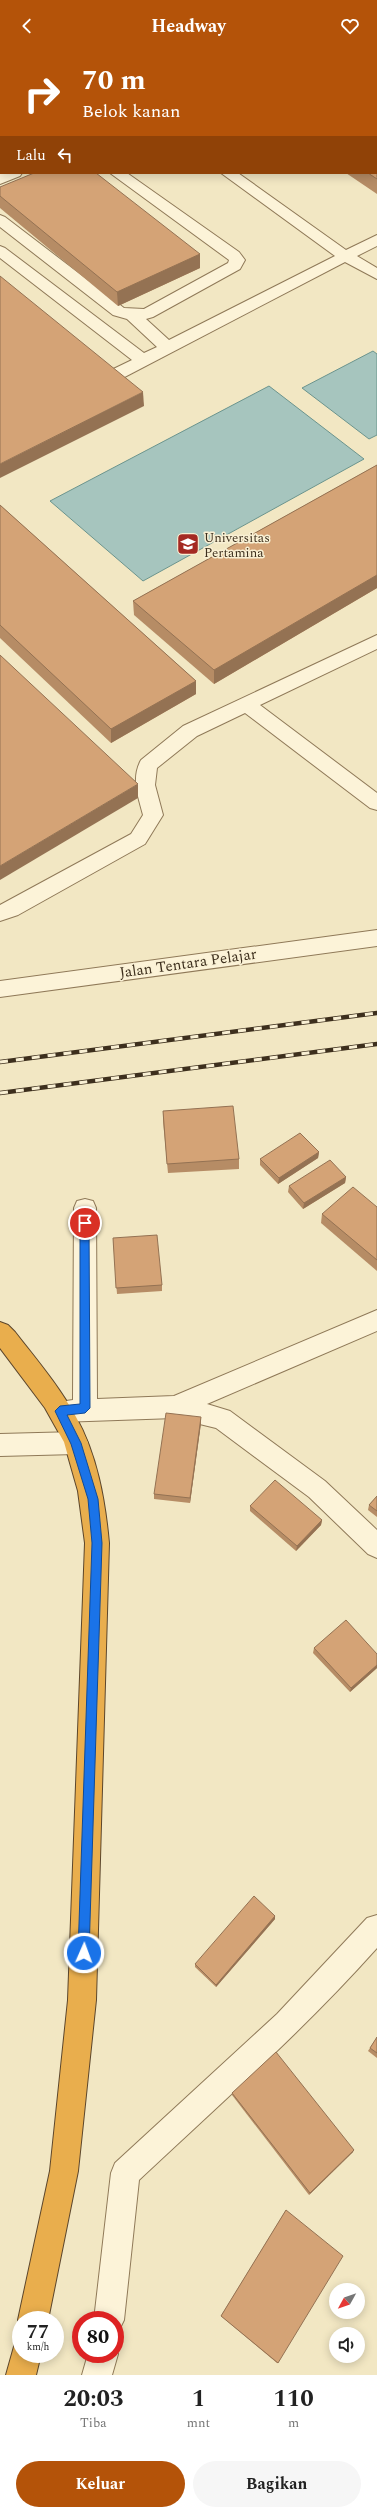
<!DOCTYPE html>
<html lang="id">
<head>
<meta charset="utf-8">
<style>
	:root { --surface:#fff; --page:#f6f6f6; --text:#222; --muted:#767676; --accent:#b45309 }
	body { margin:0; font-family:Spectral,serif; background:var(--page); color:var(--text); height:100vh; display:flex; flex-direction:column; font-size:15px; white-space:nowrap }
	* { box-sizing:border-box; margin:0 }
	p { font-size:13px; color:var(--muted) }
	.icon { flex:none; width:22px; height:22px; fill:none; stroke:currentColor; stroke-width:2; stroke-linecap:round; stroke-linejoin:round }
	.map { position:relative; height:2323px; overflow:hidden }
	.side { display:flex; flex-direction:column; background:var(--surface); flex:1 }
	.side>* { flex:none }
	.top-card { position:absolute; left:0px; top:0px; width:377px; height:122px; box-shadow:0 2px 10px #0003; background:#b45309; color:#fff; overflow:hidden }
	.needle { width:26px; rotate:230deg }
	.controls { position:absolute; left:329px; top:2231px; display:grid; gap:8px }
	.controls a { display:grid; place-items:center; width:36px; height:36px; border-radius:50%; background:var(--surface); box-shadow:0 2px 10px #0003; font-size:20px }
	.speed { position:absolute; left:12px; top:2259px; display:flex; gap:8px; font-size:20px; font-weight:700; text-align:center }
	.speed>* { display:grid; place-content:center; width:52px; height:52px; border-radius:50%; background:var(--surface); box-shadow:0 2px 10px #0003; line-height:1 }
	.speed small { font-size:10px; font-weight:400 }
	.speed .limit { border:6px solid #d22; background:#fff; color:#111 }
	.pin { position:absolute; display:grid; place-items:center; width:34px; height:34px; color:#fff; margin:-17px; border:2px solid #fff; border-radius:50%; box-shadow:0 1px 4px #0007 }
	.me { position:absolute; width:44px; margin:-22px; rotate:2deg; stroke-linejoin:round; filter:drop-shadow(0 0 3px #0008) }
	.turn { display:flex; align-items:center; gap:14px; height:84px; padding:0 16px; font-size:18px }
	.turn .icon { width:52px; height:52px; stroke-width:2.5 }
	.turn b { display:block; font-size:28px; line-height:34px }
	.then { display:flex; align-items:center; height:38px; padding:0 16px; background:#0003; gap:8px; font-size:15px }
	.eta { display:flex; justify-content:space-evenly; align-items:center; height:68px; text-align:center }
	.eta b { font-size:24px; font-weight:700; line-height:28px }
	.action { display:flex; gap:8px; margin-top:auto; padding:8px 16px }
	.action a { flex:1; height:46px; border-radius:24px; background:var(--accent); color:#fff; font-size:16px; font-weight:700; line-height:46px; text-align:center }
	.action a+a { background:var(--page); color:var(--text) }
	header { display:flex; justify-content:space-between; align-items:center; height:52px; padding:0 16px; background:var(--accent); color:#fff; font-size:18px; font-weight:700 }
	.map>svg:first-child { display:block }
	.water { fill:#a6c5be; stroke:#6b948d }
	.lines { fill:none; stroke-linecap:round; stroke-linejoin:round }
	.minor-casing { stroke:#8f7958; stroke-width:2 }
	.highway-casing { stroke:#5c462c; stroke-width:2 }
	.minor { fill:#fcf3d8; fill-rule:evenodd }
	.highway { fill:#e9ae4d; fill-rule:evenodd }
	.rail-casing { stroke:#3d2f1d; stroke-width:4.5 }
	.rail { stroke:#f9f0d4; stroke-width:3; stroke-dasharray:8; stroke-linecap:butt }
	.wall { fill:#b68c65 }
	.shaded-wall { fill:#947253 }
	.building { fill:#d4a376; stroke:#947253 }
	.route { fill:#1a73e8; stroke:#114b97 }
	.labels { text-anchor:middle; stroke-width:3; stroke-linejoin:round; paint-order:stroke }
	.far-poi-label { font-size:13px; fill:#3d2f1d; stroke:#f9f0d4; text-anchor:start }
	.street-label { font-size:15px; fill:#3d2f1d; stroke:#f9f0d4 }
</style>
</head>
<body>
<header><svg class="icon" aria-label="back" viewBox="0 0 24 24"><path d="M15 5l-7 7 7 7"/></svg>Headway<svg class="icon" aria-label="heart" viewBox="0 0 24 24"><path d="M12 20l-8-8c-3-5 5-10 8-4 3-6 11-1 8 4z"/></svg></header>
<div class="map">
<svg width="377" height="2323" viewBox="0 0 377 2323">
	<rect width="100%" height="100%" fill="#f2e7c3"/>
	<!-- water -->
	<g class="water">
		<polygon points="373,299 377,302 377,383 369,387 302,336"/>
		<polygon points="269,334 364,407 143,529 50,449"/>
	</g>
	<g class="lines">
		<!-- minor casing -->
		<g class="minor-casing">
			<g id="minor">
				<polygon points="51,0 65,0 66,1 52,1"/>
				<rect x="0" y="19" width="1" height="8"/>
				<polygon points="3,121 22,121 20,124 0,132 0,122"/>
				<polygon points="110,121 127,121 239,200 245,208 240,217 153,265 146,267 169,288 335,204 221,121 238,121 346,198 377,183 377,194 357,204 377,216 377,227 345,210 115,330 103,330 101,326 103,322 132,308 0,206 0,194 5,196 144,301 157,295 127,267 113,263 0,175 0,163 5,165 124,256 144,257 228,211 229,208"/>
				<path d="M377 583V597L260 653 377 741V758L370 756 245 661 197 684 157 716 155 733 163 763 145 792 18 863 0 869V853L131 782 143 763C138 744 131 726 141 708L183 674Z"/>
				<polygon points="377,878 377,894 0,945 0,929"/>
				<polygon points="85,1147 93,1149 96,1156 97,1347 174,1344 377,1258 377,1279 207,1352 230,1359 325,1429 377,1478 377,1506 368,1502 309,1445 216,1376 175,1366 60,1370 52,1367 48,1359 52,1351 73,1348 74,1156 77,1149"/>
				<polygon points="76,1380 84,1383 88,1391 84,1399 76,1402 0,1404 0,1382"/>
				<path d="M377 1863V1896C303 1979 220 2052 139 2128L124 2268 119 2278 115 2280V2268H94L111 2121 115 2111 277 1962 367 1866Z"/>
				<polygon points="115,2295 118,2302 112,2323 82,2323 88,2302 115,2302"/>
			</g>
		</g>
		<!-- highway casing -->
		<g class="highway-casing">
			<g id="highway">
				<path d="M0 1270 8 1273 15 1280C36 1307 59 1334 76 1365 97 1403 105 1447 109 1491L96 1948 78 2119 48 2268H21V2275L18 2268 50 2119 68 1948 85 1491 78 1439 64 1390 45 1356 0 1296Z"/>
				<polygon points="21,2289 21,2302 41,2302 36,2323 6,2323 15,2291"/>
			</g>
		</g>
		<!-- minor -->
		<use href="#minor" class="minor"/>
		<!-- highway -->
		<use href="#highway" class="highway"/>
		<!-- rail casing -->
		<g class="rail-casing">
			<g id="rail">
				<polyline points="0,1010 377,961"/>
				<polyline points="0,1041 377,992"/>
			</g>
		</g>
		<!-- rail -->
		<use href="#rail" class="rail"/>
	</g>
	<!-- wall -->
	<g class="wall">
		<polygon points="169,0 377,0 377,142 346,121 376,121 376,1 170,1"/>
		<polygon points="0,135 200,202 200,216 118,254 0,156"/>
		<polygon points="377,413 377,536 214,632 134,563 133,549"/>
		<polygon points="0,453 196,629 196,642 111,691 0,586"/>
		<polygon points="163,1059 239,1107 239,1117 168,1121 163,1069"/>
		<polygon points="319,1100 318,1106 278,1132 260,1113 260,1107"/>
		<polygon points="346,1125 345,1131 303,1157 288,1140 289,1134"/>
		<polygon points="377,1155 377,1219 321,1171 322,1162"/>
		<polygon points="113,1186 162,1233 162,1239 117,1242"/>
		<polygon points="201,1365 201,1371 190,1451 154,1447 154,1442"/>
		<polygon points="377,1444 377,1465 368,1458 369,1453"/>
		<polygon points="250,1454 322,1468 321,1473 296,1499 250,1459"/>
		<polygon points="314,1596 377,1602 377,1616 350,1640 313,1601"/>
		<polygon points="275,1864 275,1867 216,1935 195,1915 195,1912"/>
		<polygon points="377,1985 377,2006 368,1999"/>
		<polygon points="232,2041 353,2100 309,2143 232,2043"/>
		<polygon points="286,2158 278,2311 277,2311 221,2264"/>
	</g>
	<!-- shaded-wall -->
	<g class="shaded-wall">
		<rect x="0" y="99" width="1" height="15"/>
		<polygon points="200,202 200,216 118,254 117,240"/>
		<polygon points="143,340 144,354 0,426 0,412"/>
		<polygon points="377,523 377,536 214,632 214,618"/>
		<polygon points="196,629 196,642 111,691 111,677"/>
		<polygon points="138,732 138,746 0,828 0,814"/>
		<polygon points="319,1100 318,1106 278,1132 279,1126"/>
		<polygon points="346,1125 345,1131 303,1157 304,1151"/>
		<polygon points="201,1365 201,1371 190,1451 190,1446"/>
		<polygon points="322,1468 321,1473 296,1499 297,1494"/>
		<polygon points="377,1613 377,1616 350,1640 351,1636"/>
		<polygon points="275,1864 275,1867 216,1935 216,1933"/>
		<polygon points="354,2098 353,2100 309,2143 310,2141"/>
	</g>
	<!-- building -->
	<g class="building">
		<polygon points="177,0 377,0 377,127 368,121 376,121 376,1 175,1"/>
		<polygon points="1,38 1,99 0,99 0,39"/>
		<polygon points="34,121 96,121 200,202 117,240 0,144 0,135"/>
		<polygon points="0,224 143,340 0,412"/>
		<polygon points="377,413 377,523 214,618 133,549"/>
		<polygon points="0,453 196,629 111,677 0,573"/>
		<polygon points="0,603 138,732 0,814"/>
		<polygon points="233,1054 239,1107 167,1112 163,1059"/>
		<polygon points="300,1081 319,1100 279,1126 260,1107"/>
		<polygon points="330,1108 346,1125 304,1151 289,1134"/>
		<polygon points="353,1135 377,1155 377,1208 322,1162"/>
		<polygon points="157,1183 162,1233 116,1236 113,1186"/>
		<polygon points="166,1361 201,1365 190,1446 154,1442"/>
		<polygon points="275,1428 322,1468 297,1494 250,1454"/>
		<polygon points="377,1444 377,1459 369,1453"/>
		<polygon points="346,1568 377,1602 377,1613 351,1636 314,1596"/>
		<polygon points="254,1844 275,1864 216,1933 195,1912"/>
		<polygon points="377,1985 377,2001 370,1996"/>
		<polygon points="276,2000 354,2098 310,2141 232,2041"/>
		<polygon points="286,2158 343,2204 278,2311 221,2264"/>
	</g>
	<!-- route -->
	<polygon class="route" points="85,1167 89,1171 90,1356 85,1361 67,1363 81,1391 98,1447 102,1491 89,1901 84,1907 78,1901 92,1491 88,1447 71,1392 55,1359 60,1354 80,1352 80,1171"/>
	<!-- icons -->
	<defs>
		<g id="university-square" transform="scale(1.15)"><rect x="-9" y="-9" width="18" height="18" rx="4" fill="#a42922" stroke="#f9f0d4"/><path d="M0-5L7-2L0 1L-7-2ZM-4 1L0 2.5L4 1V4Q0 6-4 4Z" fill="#fff"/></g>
	</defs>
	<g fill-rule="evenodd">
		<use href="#university-square" x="188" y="492"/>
	</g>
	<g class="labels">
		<!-- far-poi labels -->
		<g class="far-poi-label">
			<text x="204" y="490">Universitas<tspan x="204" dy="15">Pertamina</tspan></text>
		</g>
		<!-- street labels -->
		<g class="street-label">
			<text transform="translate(188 911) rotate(-8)" y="5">Jalan Tentara Pelajar</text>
		</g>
	</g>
</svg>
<div class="controls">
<a><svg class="needle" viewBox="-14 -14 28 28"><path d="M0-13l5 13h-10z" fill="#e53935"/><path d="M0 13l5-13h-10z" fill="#767676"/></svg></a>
<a><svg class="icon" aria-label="sound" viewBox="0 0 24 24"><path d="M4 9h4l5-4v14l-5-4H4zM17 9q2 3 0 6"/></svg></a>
</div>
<div class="speed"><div>77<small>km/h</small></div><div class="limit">80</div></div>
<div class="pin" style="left:85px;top:1171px;background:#d93025"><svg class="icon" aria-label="arrive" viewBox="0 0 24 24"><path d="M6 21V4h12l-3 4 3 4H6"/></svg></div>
<svg class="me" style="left:84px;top:1901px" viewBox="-20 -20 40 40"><circle r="17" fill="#1a73e8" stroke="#fff" stroke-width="3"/><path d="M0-11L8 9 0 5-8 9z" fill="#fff"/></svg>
<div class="top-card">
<div class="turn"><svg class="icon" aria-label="right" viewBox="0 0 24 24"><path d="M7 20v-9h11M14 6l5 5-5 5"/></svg><div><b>70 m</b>Belok kanan</div></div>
<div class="then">Lalu<svg class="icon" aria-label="left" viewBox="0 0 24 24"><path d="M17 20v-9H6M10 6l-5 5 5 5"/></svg></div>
</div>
</div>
<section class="side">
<div class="eta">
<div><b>20:03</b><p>Tiba</p></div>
<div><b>1</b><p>mnt</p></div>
<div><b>110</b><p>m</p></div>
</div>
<div class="action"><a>Keluar</a><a>Bagikan</a></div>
</section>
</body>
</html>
